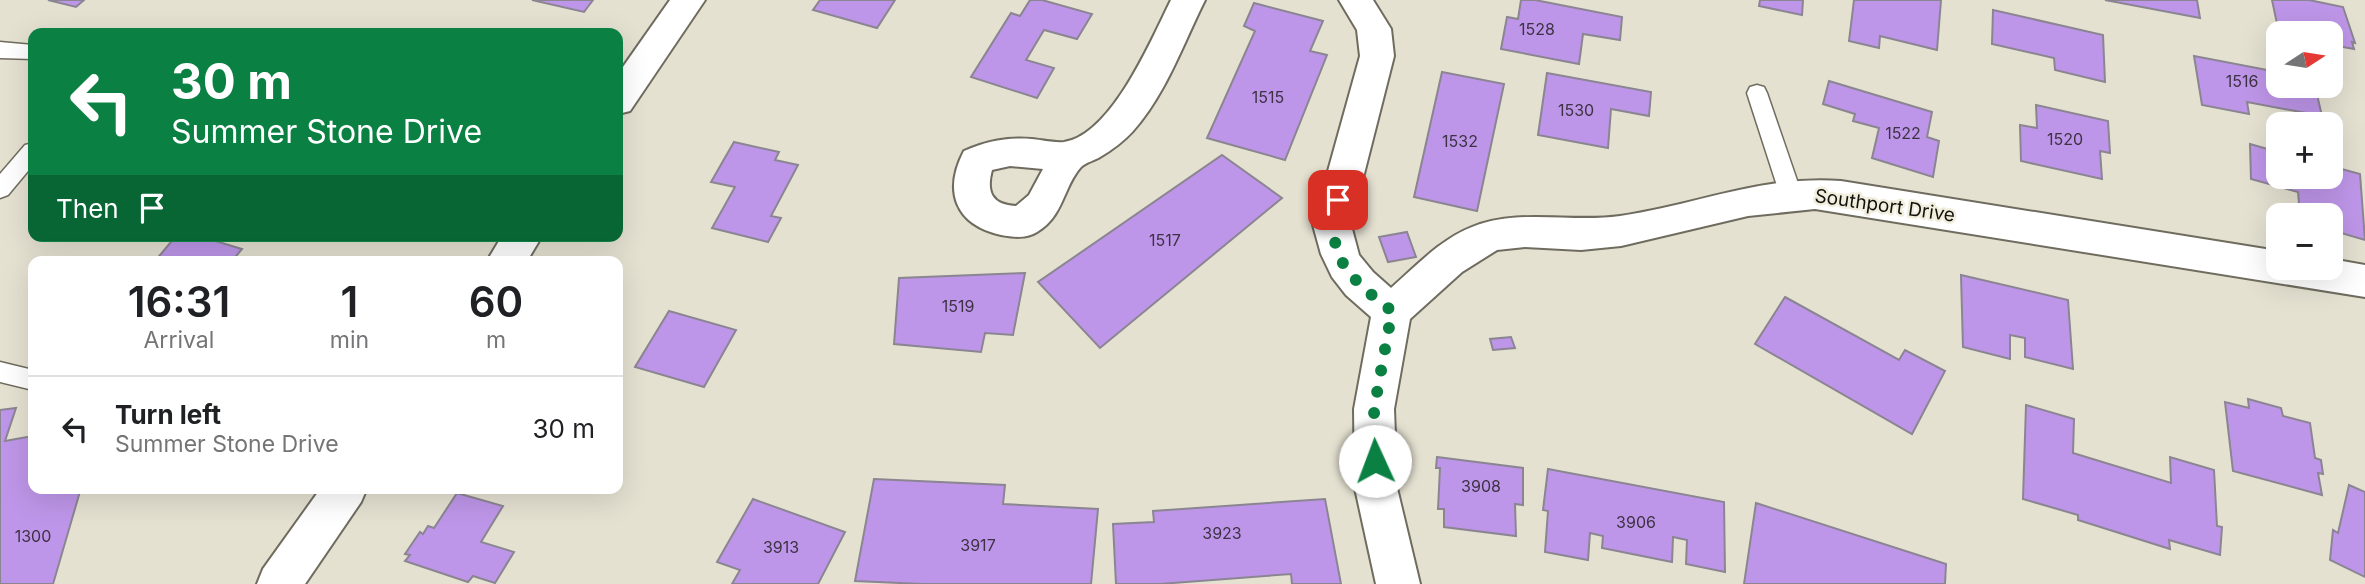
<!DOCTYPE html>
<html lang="en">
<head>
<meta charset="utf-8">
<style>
	:root { --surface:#fff; --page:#f2f2f2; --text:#202124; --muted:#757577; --line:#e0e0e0 }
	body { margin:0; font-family:Inter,sans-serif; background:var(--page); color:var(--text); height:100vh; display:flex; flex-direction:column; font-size:26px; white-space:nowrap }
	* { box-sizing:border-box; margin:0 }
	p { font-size:23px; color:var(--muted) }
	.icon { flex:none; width:38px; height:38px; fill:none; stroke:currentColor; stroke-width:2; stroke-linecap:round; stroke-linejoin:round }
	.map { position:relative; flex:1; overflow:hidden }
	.drawer { position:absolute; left:28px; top:256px; width:595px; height:238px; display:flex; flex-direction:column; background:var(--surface); border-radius:14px; box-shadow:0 7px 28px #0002 }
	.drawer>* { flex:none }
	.banner { position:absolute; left:28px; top:28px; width:595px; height:214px; border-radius:14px; box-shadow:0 7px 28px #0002; background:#0b8043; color:#fff; overflow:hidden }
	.needle { width:46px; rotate:78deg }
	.tools { position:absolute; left:2266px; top:21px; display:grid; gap:14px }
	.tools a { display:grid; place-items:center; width:77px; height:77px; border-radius:14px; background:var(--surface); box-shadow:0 7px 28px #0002; font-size:35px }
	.pin { position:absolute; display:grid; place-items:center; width:60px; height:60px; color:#fff; margin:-30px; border-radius:14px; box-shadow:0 4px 10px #0006 }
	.me { position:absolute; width:77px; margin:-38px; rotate:358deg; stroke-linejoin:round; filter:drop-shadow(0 0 5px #0008) }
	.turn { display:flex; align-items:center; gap:24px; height:147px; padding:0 28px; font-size:32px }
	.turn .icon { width:91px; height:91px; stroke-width:2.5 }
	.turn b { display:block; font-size:49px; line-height:60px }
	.then { display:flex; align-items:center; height:66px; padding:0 28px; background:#0003; gap:14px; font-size:26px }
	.eta { display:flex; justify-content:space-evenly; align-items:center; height:119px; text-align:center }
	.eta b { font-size:42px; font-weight:600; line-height:49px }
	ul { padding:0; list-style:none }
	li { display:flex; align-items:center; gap:21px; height:105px; padding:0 28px; border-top:2px solid var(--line) }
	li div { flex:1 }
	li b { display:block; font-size:26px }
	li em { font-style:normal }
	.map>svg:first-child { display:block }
	.building { fill:#be96e9; stroke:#8b8592; stroke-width:2 }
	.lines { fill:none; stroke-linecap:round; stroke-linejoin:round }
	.service-casing { stroke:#6f6c5f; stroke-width:3 }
	.minor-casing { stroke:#6f6c5f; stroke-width:4 }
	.service { fill:#fff; fill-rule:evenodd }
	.minor { fill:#fff; fill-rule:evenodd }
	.route { stroke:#0b8043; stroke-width:12; stroke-dasharray:0 21.6 }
	.labels { text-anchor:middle; stroke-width:5; stroke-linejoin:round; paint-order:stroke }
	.number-label { font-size:16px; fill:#3d3243 }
	.street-label { font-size:19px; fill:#12110c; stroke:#f1eede }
</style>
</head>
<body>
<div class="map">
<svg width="2365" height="584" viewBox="0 0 2365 584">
	<rect width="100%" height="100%" fill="#e4e1d1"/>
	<!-- building -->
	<g class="building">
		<polygon points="48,0 84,0 76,7"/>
		<polygon points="532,0 593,0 584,12"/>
		<polygon points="820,0 895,0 877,28 813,10"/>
		<polygon points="1030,0 1042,0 1092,14 1077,39 1044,30 1026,60 1054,68 1037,98 971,77 1011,13 1020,16"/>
		<polygon points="1521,0 1535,0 1622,17 1620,40 1583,34 1579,64 1501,49 1507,17 1518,19"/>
		<polygon points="1760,0 1803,0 1802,15 1759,6"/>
		<polygon points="1854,0 1941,0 1937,50 1880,36 1879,48 1849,41"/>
		<polygon points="2105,0 2197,0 2200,18"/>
		<polygon points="2272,0 2309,0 2343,7 2355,43 2352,42 2354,49 2331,45 2331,33 2279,33"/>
		<polygon points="1254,3 1323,21 1310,51 1327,55 1285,160 1207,138 1255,31 1244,26"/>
		<polygon points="1993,10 2103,35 2105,82 2055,70 2054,58 1992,44"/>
		<polygon points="2194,56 2278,72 2278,86 2315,86 2322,116 2247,102 2249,114 2202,105"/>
		<polygon points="1442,72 1504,84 1477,211 1414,197"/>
		<polygon points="1547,73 1651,92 1649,116 1611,109 1608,148 1538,135"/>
		<polygon points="1829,81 1932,112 1927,137 1939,141 1933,177 1872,158 1879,128 1853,121 1855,114 1823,104"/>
		<polygon points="2036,105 2108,121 2110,153 2100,151 2102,179 2021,161 2020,125 2037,128"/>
		<polygon points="734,142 779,152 775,160 798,165 771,216 781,218 768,242 712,228 735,187 711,182"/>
		<polygon points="2250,144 2278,152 2278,177 2331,177 2331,166 2360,174 2365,240 2331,230 2331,215 2300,215 2298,192 2251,179"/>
		<polygon points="1222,155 1282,198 1100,348 1038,282"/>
		<polygon points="1407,232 1416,257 1388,262 1379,237"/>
		<polygon points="176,236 199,236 242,249 232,261 155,261"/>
		<polygon points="1025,273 1013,335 985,333 981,352 894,344 899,278"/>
		<polygon points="1961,275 2068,300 2073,369 2025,357 2025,338 2010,335 2010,359 1963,347"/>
		<polygon points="1785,297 1899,360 1905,350 1945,371 1912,434 1755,344"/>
		<polygon points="669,311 736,330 704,387 635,367"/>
		<polygon points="1511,337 1515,348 1493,350 1490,339"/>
		<polygon points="2248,399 2281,408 2283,416 2310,423 2315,458 2321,460 2323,474 2318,473 2322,495 2233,471 2225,402 2249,408"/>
		<polygon points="2026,405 2074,419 2073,453 2171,483 2170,457 2214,470 2217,526 2222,527 2220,555 2169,540 2170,549 2078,520 2078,515 2023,499"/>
		<polygon points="16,408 5,441 33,436 33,488 81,488 53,584 0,584 0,410"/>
		<polygon points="1437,457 1523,468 1523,505 1515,504 1516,536 1444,527 1444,509 1438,509 1440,468 1436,468"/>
		<polygon points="1548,469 1724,502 1725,572 1686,564 1687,540 1673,537 1672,562 1602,548 1603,536 1590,533 1588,560 1545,552 1548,511 1543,510"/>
		<polygon points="874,479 1005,485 1003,504 1098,509 1091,584 922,584 855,581"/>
		<polygon points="2349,485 2365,492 2365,577 2330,560 2333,530 2338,533"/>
		<polygon points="457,493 503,506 481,542 514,552 495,583 473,576 468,582 405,561 410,555 405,554 420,532 423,534 428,526 434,528"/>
		<polygon points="753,499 845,532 818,584 732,584 740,570 717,562"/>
		<polygon points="1325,499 1341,584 1292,584 1291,574 1160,584 1116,584 1113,524 1154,522 1153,511"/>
		<polygon points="1756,503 1946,564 1945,584 1744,584"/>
	</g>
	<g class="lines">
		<!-- service casing -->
		<g class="service-casing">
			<g id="service">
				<polygon points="0,42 33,45 33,59 0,58"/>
				<polygon points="1757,85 1764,87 1767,93 1802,195 1799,201 1791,204 1783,201 1780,195 1747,93 1750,87"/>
				<polygon points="33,143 33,165 8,195 0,198 0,174 25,145"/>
				<polygon points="0,362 33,370 33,390 0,382"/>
			</g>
		</g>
		<!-- minor casing -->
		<g class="minor-casing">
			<g id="minor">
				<polygon points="670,0 705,0 630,111 618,114 618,74"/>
				<path d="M1171 0H1205C1183 44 1166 94 1133 131 1124 141 1112 150 1100 157 1095 160 1085 163 1081 167 1063 187 1064 216 1037 232 1026 239 1013 237 1001 235 955 225 943 191 964 151 987 141 1007 137 1032 139 1042 140 1054 143 1064 142 1112 135 1152 38 1171 0ZM1010 166 1043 169 1029 195 1016 206C992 205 986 192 992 170Z"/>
				<path d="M1339 0H1373L1391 29 1394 56 1351 225 1359 255 1373 272 1391 288C1416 266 1441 239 1472 227 1519 208 1571 223 1620 216 1697 205 1762 175 1841 181L2278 251V268H2331V259L2365 265V297L1815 209 1748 216 1621 246 1581 250 1525 247 1497 250 1462 272 1410 319 1394 409 1397 488 1420 584H1376L1355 488 1354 409 1371 317 1346 295 1332 277 1321 254 1313 225 1360 56 1357 30Z"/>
				<polygon points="502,236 542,236 527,261 487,261"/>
				<polygon points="321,488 367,488 361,502 305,584 257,584 263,569"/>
			</g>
		</g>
		<!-- service -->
		<use href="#service" class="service"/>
		<!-- minor -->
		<use href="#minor" class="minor"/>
	</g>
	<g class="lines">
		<!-- route -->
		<path class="route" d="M1338 200C1323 257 1351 279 1392 311L1374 409 1375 461"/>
	</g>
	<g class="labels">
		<!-- number labels -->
		<g class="number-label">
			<text x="1537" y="35">1528</text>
			<text x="2242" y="87">1516</text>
			<text x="1268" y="103">1515</text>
			<text x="1576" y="116">1530</text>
			<text x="1903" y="139">1522</text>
			<text x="2065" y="145">1520</text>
			<text x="1460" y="147">1532</text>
			<text x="1165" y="246">1517</text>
			<text x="958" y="312">1519</text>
			<text x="1481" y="492">3908</text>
			<text x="1636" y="528">3906</text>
			<text x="1222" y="539">3923</text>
			<text x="33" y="542">1300</text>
			<text x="978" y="551">3917</text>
			<text x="781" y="553">3913</text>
		</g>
		<!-- street labels -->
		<g class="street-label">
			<text transform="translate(1885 205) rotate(8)" y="7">Southport Drive</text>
		</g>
	</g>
</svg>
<div class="tools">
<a><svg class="needle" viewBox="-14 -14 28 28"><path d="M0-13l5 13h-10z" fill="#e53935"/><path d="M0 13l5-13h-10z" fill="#757577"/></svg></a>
<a>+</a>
<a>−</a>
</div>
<div class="pin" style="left:1338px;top:200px;background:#d93025"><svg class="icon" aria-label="arrive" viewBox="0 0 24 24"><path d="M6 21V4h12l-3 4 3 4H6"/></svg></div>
<svg class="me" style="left:1375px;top:461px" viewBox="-20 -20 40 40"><circle r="19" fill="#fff"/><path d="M0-13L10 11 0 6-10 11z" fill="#0b8043"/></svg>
<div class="banner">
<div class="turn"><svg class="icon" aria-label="left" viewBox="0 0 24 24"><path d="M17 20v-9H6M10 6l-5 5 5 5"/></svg><div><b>30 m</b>Summer Stone Drive</div></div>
<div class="then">Then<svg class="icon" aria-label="arrive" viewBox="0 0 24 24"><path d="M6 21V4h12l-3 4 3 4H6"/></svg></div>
</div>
<section class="drawer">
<div class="eta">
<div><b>16:31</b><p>Arrival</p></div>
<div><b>1</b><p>min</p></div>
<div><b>60</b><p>m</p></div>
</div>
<ul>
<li><svg class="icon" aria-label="left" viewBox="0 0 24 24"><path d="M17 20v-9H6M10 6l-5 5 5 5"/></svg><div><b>Turn left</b><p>Summer Stone Drive</p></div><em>30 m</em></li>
</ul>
</section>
</div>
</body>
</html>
